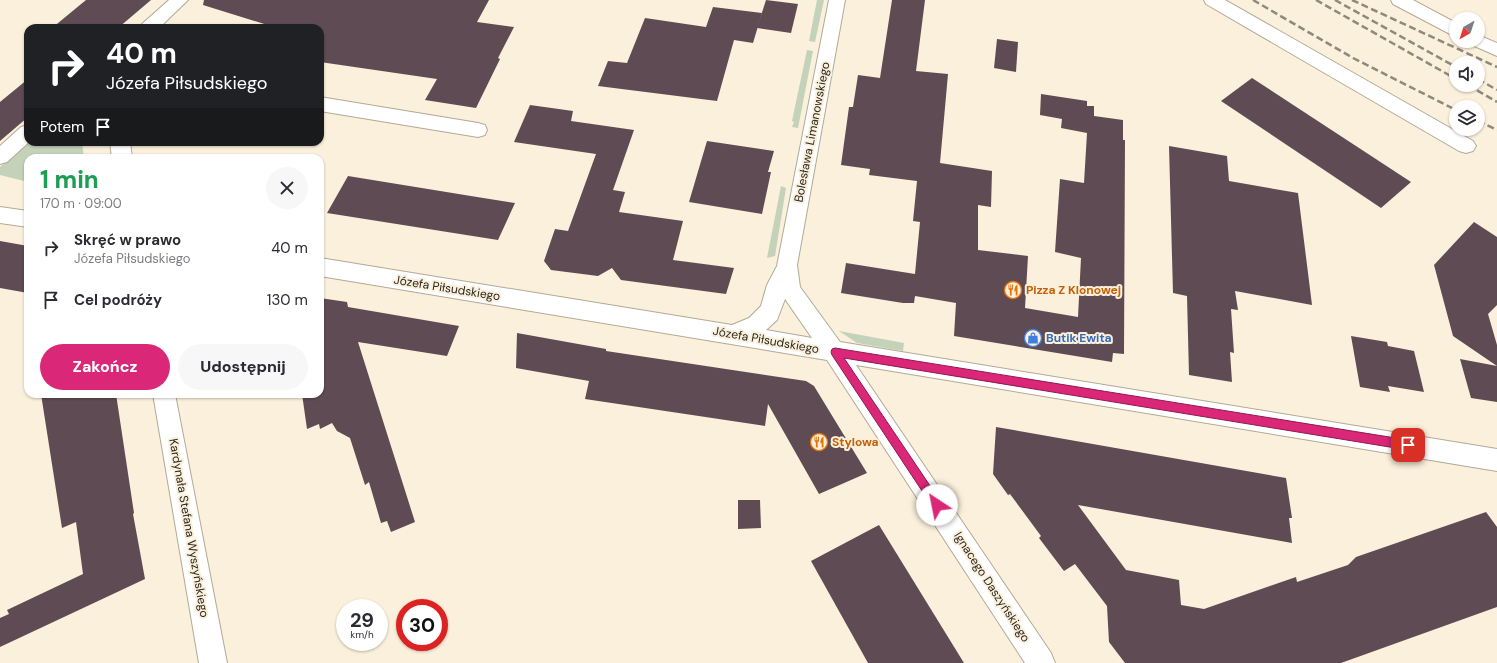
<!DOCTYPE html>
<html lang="pl">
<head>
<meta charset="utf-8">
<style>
	:root { --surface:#fff; --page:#f7f7f7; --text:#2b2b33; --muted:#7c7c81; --accent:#db2777 }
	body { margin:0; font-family:"DM Sans",sans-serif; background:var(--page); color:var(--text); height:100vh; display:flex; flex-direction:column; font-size:15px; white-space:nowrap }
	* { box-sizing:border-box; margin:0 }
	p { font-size:13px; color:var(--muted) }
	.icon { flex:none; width:22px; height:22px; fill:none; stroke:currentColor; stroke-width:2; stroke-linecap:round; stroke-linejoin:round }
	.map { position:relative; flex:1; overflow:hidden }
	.sheet { position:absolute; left:24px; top:154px; width:300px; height:244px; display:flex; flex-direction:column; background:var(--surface); border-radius:12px; box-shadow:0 1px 3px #0004 }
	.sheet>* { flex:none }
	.banner { position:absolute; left:24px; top:24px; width:300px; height:122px; border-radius:12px; box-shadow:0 1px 3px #0004; background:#202124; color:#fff; overflow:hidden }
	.needle { width:26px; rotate:219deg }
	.controls { position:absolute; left:1449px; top:12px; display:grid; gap:8px }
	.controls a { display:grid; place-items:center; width:36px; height:36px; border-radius:50%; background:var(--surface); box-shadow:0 1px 3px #0004; font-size:20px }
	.speed { position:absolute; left:336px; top:599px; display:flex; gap:8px; font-size:20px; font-weight:700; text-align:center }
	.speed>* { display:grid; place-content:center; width:52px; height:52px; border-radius:50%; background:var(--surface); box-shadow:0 1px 3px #0004; line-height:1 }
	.speed small { font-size:10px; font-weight:400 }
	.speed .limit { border:6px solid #d22; background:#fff; color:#111 }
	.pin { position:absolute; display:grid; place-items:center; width:34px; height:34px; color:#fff; margin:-17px; border-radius:8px; box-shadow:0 2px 6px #0006 }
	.me { position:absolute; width:44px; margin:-22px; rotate:326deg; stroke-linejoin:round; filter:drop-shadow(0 0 3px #0008) }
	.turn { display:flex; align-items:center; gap:14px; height:84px; padding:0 16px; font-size:18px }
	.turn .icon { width:52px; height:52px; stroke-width:2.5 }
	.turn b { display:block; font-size:28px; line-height:34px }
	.then { display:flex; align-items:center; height:38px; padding:0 16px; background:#0003; gap:8px; font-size:15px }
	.round { display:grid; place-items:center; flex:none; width:42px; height:42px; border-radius:21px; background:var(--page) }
	.headline { display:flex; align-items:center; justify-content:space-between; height:68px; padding:0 16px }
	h1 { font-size:24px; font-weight:800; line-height:30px; color:#1e9e55 }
	.button { display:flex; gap:8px; margin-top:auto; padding:8px 16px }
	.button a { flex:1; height:46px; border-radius:24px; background:var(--accent); color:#fff; font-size:16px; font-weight:800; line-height:46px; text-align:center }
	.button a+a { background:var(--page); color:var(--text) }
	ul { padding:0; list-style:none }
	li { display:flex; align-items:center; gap:12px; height:52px; padding:0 16px }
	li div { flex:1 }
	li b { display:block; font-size:15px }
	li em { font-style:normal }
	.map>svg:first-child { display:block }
	.green { fill:#c3d2b8 }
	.building { fill:#5f4b53 }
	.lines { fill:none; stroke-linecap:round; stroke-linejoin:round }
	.minor-casing { stroke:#b3a996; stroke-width:2 }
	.minor { fill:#fff; fill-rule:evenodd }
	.rail { stroke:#8f897b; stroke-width:2.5; stroke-dasharray:7 3.5; stroke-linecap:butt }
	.route { fill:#db2777; stroke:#8e194d }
	.labels { text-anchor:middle; stroke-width:4; stroke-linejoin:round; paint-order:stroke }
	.street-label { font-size:12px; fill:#2a261f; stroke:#faf0db }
	.food-label { font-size:12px; font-weight:bold; fill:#c56008; stroke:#faf0db; text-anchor:start }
	.shop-label { font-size:12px; font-weight:bold; fill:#366cbe; stroke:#faf0db; text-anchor:start }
</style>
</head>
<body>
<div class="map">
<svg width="1497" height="663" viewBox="0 0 1497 663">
	<rect width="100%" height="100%" fill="#faf0db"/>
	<!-- green -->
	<g class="green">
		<polygon points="817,0 824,0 815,42 809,41"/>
		<polygon points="807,50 813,51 798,128 792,127 794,122 792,121"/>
		<polygon points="28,142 82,142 84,158 28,158 28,182 0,175 0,167"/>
		<polygon points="781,186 786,188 775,256 767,258"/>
		<polygon points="839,331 904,343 903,351 857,343"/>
	</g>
	<!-- building -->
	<g class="building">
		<polygon points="86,0 151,0 118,28 52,28"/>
		<polygon points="204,0 489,0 477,22 514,27 498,58 500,59 476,108 425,100 437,79 320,62 320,28 277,28 203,5"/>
		<polygon points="766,0 798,4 791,33 757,28"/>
		<polygon points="892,0 925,0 916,71 948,74 940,163 992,171 991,207 978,205 978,250 1028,256 1025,308 1078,317 1081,258 1055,252 1060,179 1084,183 1087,133 1061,128 1062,119 1040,115 1041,94 1087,101 1087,106 1094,106 1094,116 1123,120 1123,140 1125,140 1124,354 1113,353 1112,362 954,336 956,303 915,296 914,303 903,303 841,293 846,263 915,274 920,222 913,221 917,181 869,175 870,169 841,165 849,107 853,107 858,75 880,78"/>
		<polygon points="713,7 762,13 753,43 734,40 717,101 598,86 608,61 627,63 645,18 706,27"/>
		<polygon points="997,39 1018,42 1016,72 994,68"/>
		<polygon points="1252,78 1411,182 1381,208 1221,101"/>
		<polygon points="28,79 28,117 0,141 0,102"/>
		<polygon points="530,105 573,111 571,121 634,130 613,190 625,192 619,212 683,221 673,260 734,268 726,294 621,280 612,268 598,276 551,270 544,261 555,229 568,231 596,154 514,142"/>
		<polygon points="707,141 774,151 768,172 771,172 762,214 689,202"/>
		<polygon points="1169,146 1227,156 1229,181 1298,193 1312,305 1235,291 1238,310 1231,309 1234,353 1230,352 1232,382 1189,375 1187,296 1173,293"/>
		<polygon points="348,176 477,197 515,203 498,240 327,213"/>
		<polygon points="1474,222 1497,237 1497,305 1488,314 1497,345 1497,402 1471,398 1460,359 1497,366 1453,336 1434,265"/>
		<polygon points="0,241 28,246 28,293 0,288"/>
		<polygon points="320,298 347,302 348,307 459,326 447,356 358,342 415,522 391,532 387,521 381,523 369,482 365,485 350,438 337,431 332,423 320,429 319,424 307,429 302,394 320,394"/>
		<polygon points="517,333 606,349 606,351 806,381 814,386 867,473 819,494 768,404 765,426 585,399 589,381 516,368"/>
		<polygon points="1351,336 1387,342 1388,346 1414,351 1424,392 1388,386 1390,392 1360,387"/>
		<polygon points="41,394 116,394 134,513 133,514 145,579 0,647 0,618 9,614 7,610 83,574 76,522 62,528"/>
		<polygon points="996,427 1286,478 1292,518 1289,518 1292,543 1078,505 1126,570 1179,580 1181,605 1204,609 1296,577 1297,582 1348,565 1356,557 1486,512 1497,527 1497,607 1341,663 1125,663 1109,642 1107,606 1075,564 1064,571 1039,538 1041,536 1010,494 1008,495 993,474"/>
		<polygon points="738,500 760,500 761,528 738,529"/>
		<polygon points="879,525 964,663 868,663 811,561"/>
	</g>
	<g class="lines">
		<!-- minor casing -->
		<g class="minor-casing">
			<g id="minor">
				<polygon points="169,0 188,0 159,28 139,28 142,24"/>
				<path d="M829 0H845L797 265 800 287 840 342 1497 449V471L856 365 1051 653 1055 663H1025L827 360 320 276V258L732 325 749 318 761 306 767 285 777 266ZM785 299 812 338 766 330 777 320Z"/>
				<polygon points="1204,0 1225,0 1473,141 1476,146 1473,151 1466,153 1459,151 1206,4"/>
				<polygon points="1391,0 1413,0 1456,23 1456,36 1450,34 1393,4"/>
				<polygon points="1478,35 1497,43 1497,56 1472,45 1469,41 1478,41"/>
				<polygon points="320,97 478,123 485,125 487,130 485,135 478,137 320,111"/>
				<polygon points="28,125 29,142 7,162 0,164 0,146 21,127"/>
				<polygon points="110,142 130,142 132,158 112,158"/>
				<polygon points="0,207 28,211 28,227 0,223"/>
				<polygon points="153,394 175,394 227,663 199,663"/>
			</g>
		</g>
		<!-- minor -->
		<use href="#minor" class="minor"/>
		<!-- rail -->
		<g class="rail">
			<polyline points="1253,0 1353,58 1456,110"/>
			<polyline points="1316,0 1456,79"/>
			<polyline points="1335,0 1456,67"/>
			<polyline points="1352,0 1497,67"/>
			<polyline points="1478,79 1497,90"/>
			<polyline points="1468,85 1497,102"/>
			<polyline points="1478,121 1497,130"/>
		</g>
	</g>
	<!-- route -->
	<polygon class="route" points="835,348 1408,440 1411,442 1413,445 1411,448 1408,450 844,358 941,502 942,505 941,509 937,510 934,509 832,355 831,352 832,349"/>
	<!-- icons -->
	<defs>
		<g id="restaurant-ring" transform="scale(0.9)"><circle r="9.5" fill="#faf0db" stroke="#e8710a" stroke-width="1.5"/><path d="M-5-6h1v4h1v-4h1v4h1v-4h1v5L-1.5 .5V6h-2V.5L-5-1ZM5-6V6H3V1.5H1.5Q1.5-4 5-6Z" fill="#e8710a"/></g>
		<g id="shop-ring" transform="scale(0.9)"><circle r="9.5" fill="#faf0db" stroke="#3f7fe0" stroke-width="1.5"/><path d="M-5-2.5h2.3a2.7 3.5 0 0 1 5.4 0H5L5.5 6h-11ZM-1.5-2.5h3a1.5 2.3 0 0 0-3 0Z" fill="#3f7fe0"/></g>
	</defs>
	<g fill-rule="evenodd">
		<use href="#restaurant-ring" x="1013" y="290"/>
		<use href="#shop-ring" x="1033" y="338"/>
		<use href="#restaurant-ring" x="819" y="442"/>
	</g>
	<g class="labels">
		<!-- street labels -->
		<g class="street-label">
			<text transform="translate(812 132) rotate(-79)" y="4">Bolesława Limanowskiego</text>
			<text transform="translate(447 288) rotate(9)" y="4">Józefa Piłsudskiego</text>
			<text transform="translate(766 340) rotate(10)" y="4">Józefa Piłsudskiego</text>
			<text transform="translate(189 528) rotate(80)" y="4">Kardynała Stefana Wyszyńskiego</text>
			<text transform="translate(992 587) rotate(57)" y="4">Ignacego Daszyńskiego</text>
		</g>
		<!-- food labels -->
		<g class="food-label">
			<text x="1026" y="294">Pizza Z Klonowej</text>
			<text x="832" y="446">Stylowa</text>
		</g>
		<!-- shop labels -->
		<g class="shop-label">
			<text x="1046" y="342">Butik Ewita</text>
		</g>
	</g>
</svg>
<div class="controls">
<a><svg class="needle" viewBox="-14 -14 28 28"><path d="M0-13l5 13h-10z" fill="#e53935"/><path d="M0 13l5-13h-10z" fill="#7c7c81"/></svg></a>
<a><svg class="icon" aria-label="sound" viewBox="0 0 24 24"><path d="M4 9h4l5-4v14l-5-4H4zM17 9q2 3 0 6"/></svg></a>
<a><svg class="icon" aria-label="layers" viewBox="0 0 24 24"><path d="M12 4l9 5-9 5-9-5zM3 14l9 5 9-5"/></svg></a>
</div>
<div class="speed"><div>29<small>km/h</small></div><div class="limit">30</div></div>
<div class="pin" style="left:1408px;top:445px;background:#d93025"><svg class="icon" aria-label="arrive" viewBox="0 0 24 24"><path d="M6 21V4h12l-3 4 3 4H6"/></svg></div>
<svg class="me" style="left:937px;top:505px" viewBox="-20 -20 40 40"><circle r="19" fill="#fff"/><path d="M0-13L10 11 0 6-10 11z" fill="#db2777"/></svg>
<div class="banner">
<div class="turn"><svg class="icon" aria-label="right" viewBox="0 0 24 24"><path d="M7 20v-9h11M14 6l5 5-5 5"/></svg><div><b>40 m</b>Józefa Piłsudskiego</div></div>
<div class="then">Potem<svg class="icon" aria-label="arrive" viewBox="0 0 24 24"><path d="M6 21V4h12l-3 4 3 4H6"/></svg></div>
</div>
<section class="sheet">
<div class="headline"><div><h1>1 min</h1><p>170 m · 09:00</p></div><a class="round"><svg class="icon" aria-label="close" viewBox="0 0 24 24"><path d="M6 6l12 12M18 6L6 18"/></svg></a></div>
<ul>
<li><svg class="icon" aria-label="right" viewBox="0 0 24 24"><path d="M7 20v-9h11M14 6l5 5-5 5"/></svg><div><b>Skręć w prawo</b><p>Józefa Piłsudskiego</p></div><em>40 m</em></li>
<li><svg class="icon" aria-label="arrive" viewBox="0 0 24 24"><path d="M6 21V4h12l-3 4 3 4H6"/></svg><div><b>Cel podróży</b></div><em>130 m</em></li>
</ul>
<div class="button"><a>Zakończ</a><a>Udostępnij</a></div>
</section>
</div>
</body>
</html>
